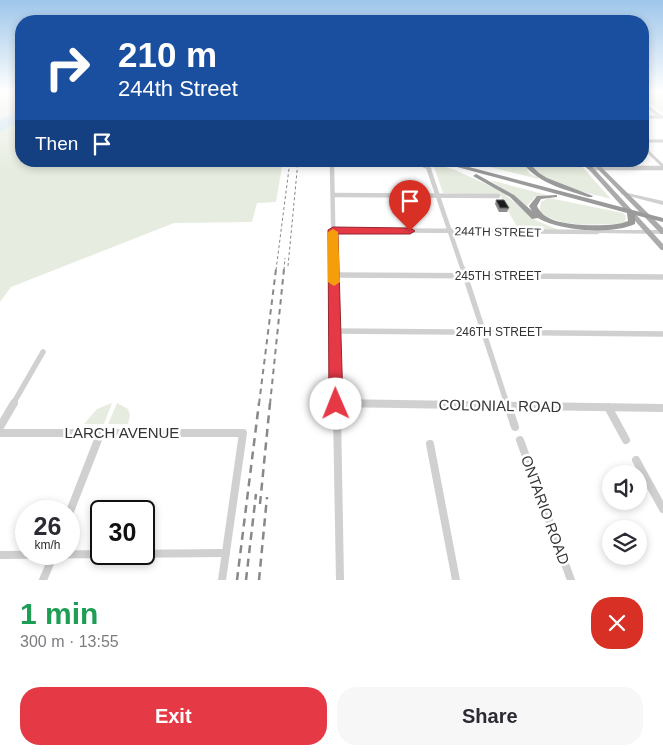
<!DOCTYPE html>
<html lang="en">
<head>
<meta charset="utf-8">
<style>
	:root { --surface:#fff; --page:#f7f7f7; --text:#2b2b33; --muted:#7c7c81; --accent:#e63946 }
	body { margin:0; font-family:Arial,sans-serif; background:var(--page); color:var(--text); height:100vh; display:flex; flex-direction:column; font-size:19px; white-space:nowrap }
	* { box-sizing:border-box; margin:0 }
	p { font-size:16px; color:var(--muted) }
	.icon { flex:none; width:28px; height:28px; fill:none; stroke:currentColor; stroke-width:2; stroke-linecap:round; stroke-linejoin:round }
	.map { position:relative; height:580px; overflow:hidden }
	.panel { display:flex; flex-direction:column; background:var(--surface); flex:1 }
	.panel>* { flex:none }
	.banner { position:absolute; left:15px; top:15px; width:634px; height:152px; border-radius:20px; box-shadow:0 2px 8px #0003; background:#1a4fa0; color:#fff; overflow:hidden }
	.controls { position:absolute; left:602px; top:465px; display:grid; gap:10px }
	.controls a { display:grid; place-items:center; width:45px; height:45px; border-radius:50%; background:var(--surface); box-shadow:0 2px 8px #0003; font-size:25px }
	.speed { position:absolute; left:15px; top:500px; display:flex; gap:10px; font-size:25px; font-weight:700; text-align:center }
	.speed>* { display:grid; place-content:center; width:65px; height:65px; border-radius:50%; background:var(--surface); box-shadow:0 2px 8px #0003; line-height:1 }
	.speed small { font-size:12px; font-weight:400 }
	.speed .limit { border:2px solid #111; border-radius:8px; background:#fff; color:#111 }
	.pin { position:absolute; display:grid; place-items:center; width:42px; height:42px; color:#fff; margin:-51px -21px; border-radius:50% 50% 50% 0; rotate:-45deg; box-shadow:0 0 5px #0007 }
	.pin .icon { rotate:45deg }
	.me { position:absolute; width:55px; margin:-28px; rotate:359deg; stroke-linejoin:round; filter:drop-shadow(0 0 4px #0008) }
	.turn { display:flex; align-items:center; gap:18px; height:105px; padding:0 20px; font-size:22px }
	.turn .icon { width:65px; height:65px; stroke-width:2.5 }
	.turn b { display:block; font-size:35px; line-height:42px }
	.then { display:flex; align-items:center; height:48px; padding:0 20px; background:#0003; gap:10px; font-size:19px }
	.round { display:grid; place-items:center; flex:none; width:52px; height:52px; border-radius:20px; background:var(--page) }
	.head { display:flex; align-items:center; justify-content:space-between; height:85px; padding:0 20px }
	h1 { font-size:30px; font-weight:600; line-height:38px; color:#1e9e55 }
	.action { display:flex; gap:10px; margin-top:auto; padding:10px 20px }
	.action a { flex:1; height:58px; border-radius:20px; background:var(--accent); color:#fff; font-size:20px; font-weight:600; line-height:58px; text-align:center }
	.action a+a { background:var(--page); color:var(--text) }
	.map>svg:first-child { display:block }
	.green { fill:#e6ecdf }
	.water { fill:#cfe2ee }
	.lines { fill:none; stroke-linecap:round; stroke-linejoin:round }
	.minor-far3 { stroke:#d0d0d0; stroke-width:3 }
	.minor-far2 { stroke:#d0d0d0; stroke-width:4.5 }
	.minor-far1 { stroke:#d0d0d0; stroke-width:5.5 }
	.minor { stroke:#d0d0d0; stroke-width:8 }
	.tertiary { fill:#d0d0d0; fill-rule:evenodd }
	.primary { fill:#ababab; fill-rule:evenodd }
	.motorway { fill:#9a9a9a; fill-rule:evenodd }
	.rail-far2 { stroke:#888; stroke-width:1; stroke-dasharray:3 2.5; stroke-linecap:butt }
	.rail-far1 { stroke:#888; stroke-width:2; stroke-dasharray:5.5 4.5; stroke-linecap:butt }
	.rail { stroke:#888; stroke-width:2.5; stroke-dasharray:8 5.5; stroke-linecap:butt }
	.wall { fill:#8c8c8c }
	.building { fill:#1a1a1a; stroke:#5f5f5f }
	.route { fill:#e63946; stroke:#96252e }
	.slow { fill:#f59e0b }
	.labels { text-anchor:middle; stroke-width:5; stroke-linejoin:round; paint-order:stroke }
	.street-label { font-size:12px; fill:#333; stroke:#fff }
	.near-street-label { font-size:15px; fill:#333; stroke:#fff }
</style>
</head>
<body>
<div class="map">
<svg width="663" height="580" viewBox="0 0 663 580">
	<rect width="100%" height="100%" fill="#fff"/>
	<!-- green -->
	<g class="green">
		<polygon points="0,91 21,91 21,161 283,161 276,202 257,203 252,222 174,223 11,287 0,302"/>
		<polygon points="642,93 663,93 663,114 643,97"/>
		<polygon points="336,161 427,161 455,170 501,191 535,220 559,230 518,229 504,203 500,203 499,200 502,199 500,195 443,193 435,169 430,165"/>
		<polygon points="465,161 522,161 530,174 538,177 538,179"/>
		<path d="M526 161H577L611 199C582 191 545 186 526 161Z"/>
		<polygon points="490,180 547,195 535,197 527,206"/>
		<path d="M549 198 623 213 626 216 625 221 627 222 620 224C592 224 560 229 537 210H540L541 202Z"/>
		<polygon points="112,403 104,424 84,424 97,409"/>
		<polygon points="117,403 128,409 130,415 128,424 108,424"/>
	</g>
	<!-- water -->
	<polygon class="water" points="21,105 21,121 0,132 0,119 8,116"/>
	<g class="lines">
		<!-- minor-far3 -->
		<g class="minor-far3">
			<polyline points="642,102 661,117"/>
			<polyline points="642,117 662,117"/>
			<polyline points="642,141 663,141"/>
			<polyline points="642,146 663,166"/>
			<polyline points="332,161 332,169"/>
			<polyline points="244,165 256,164 261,161"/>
			<polyline points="332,165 421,165 430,169"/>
			<polyline points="590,168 663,168"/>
		</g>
		<!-- minor-far2 -->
		<g class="minor-far2">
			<polyline points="332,167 334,270"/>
			<polyline points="428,167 463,270"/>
			<polyline points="590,168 663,168"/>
			<polyline points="333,195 498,196"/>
			<polyline points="333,230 597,232"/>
		</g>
		<!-- minor-far1 -->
		<g class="minor-far1">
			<polyline points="334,269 336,404"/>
			<polyline points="463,269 507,404"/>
			<polyline points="334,275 663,277"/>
			<polyline points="335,331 663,334"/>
			<polyline points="13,404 43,352"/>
		</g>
		<!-- minor -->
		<g class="minor">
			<polyline points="336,403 663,408"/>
			<polyline points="507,403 515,427"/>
			<polyline points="608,407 626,440"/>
			<polyline points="337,414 340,580"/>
			<polyline points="0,427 14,403"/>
			<polyline points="0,433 243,433 222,580"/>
			<polyline points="520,440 571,580"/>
			<polyline points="430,444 456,580"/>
			<polyline points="636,460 663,509"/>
			<polyline points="69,514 101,432"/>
			<polyline points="0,555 226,553"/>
			<polyline points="43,580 54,554"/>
		</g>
		<!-- tertiary -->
		<g class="tertiary">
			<polygon points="621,192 623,192 663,201 663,205 621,194"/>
			<polygon points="597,230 663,230 663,234 595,233 594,232"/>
		</g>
		<!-- primary -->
		<g class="primary">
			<polygon points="583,161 587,161 663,244 663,250 661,250 583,163"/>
			<polygon points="590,161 595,161 663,228 663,234 661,234"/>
		</g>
		<!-- motorway -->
		<g class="motorway">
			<path d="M435 161H446L663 218V222L635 215V224C612 235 559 231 538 218L532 219 510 197 473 176 476 174 478 175 514 195 532 211 529 206 537 196 557 195V197L541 199 537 206C540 212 544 216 551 219 565 226 614 228 628 221L627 213Z"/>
			<path d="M521 161H527L539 173 547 178 593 196 592 197H588C563 189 537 183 521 161Z"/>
			<polygon points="579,161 586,161 593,168 588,169"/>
		</g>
		<!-- rail-far2 -->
		<g class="rail-far2">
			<polyline points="288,266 298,161"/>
			<polyline points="276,270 290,161"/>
			<polyline points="284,270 285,258"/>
		</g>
		<!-- rail-far1 -->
		<g class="rail-far1">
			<polyline points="259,404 276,269"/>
			<polyline points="270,404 284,269"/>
		</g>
		<!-- rail -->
		<g class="rail">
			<polyline points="260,504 270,403"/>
			<polyline points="237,580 259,403"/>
			<polyline points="246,580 256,494"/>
			<polyline points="259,580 267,497"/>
		</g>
	</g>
	<!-- wall -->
	<polygon class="wall" points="496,200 509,208 507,212 499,212 495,204"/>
	<!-- building -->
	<polygon class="building" points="496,200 504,200 509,208 500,208"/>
	<!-- sky -->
	<linearGradient id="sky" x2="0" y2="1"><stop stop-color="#9ec6ea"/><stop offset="0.53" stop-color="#fff"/><stop offset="1" stop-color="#fff" stop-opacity="0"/></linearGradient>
	<rect width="663" height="172" fill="url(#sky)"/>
	<!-- route -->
	<polygon class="route" points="333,227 410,228 415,231 410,234 338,234 343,404 341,409 336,411 331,409 329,404 328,230"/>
	<!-- slow -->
	<polygon class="slow" points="333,229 338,232 340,282 334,286 328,282 328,232"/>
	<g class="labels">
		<!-- street labels -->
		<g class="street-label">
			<text transform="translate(498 232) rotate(1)" y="4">244TH STREET</text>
			<text x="498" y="280">245TH STREET</text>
			<text x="499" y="336">246TH STREET</text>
		</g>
		<!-- near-street labels -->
		<g class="near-street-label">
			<text transform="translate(500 406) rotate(1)" y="5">COLONIAL ROAD</text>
			<text x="122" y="438">LARCH AVENUE</text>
			<text transform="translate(545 510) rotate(70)" y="5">ONTARIO ROAD</text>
		</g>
	</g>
</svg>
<div class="controls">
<a><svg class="icon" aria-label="sound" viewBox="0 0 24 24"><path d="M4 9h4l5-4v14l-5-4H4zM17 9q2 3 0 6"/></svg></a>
<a><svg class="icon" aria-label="layers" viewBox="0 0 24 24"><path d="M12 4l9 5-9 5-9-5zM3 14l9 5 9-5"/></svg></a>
</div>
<div class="speed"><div>26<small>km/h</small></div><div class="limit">30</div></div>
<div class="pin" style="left:410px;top:231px;background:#d93025"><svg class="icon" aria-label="arrive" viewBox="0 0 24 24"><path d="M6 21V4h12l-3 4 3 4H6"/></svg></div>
<svg class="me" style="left:336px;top:404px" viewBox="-20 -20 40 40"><circle r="19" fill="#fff"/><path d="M0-13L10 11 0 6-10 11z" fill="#e63946"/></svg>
<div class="banner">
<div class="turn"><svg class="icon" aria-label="right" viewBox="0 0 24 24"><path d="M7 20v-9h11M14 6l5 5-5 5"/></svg><div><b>210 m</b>244th Street</div></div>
<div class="then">Then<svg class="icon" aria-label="arrive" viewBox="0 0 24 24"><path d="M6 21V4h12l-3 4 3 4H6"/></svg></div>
</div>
</div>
<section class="panel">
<div class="head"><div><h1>1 min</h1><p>300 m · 13:55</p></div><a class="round" style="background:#d93025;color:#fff"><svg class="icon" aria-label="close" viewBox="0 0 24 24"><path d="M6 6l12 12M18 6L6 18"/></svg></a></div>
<div class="action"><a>Exit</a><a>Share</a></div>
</section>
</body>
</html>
